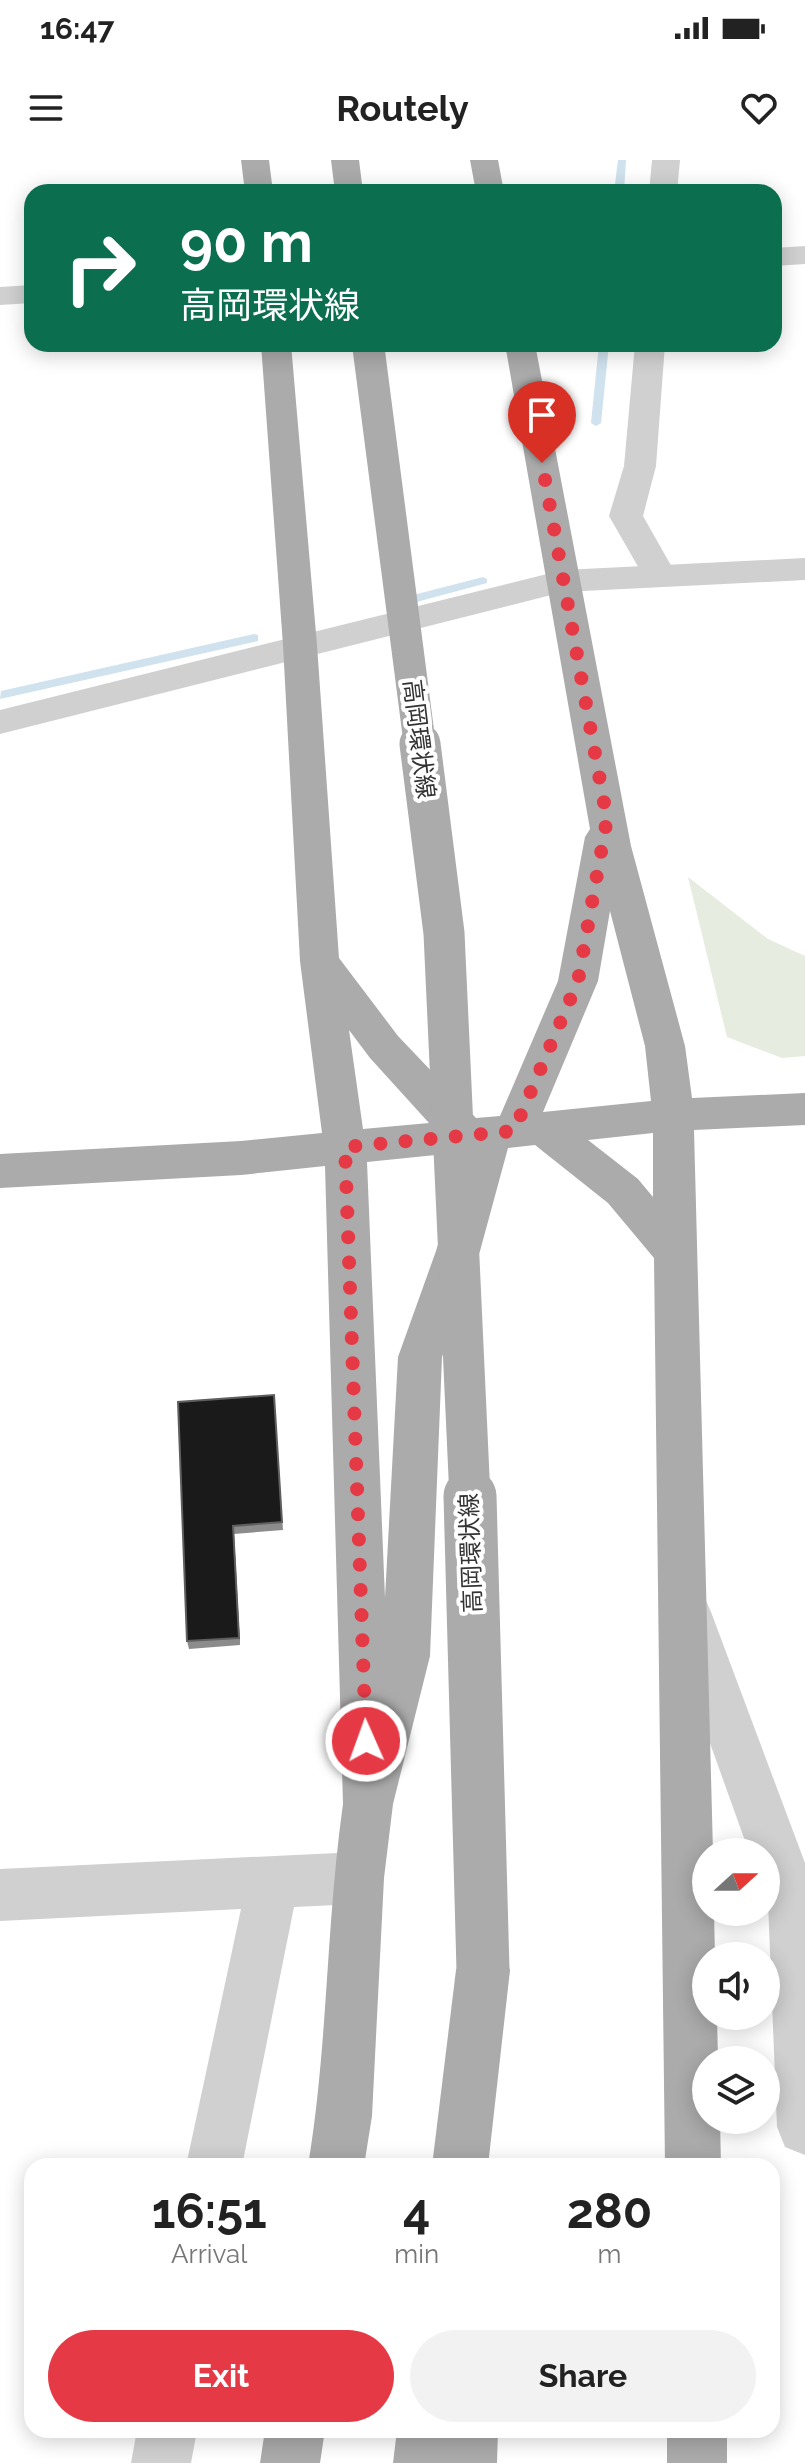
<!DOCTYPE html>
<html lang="en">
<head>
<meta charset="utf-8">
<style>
	:root { --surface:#fff; --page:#f2f2f2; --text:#222; --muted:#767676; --accent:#e63946 }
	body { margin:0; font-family:Raleway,"Noto Sans JP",sans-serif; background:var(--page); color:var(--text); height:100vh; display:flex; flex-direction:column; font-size:30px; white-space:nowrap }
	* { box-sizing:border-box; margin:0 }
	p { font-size:26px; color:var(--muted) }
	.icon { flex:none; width:44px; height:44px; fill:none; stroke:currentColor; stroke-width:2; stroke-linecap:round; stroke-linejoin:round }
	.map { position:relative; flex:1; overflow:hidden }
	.sheet { position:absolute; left:24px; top:1998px; width:756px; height:280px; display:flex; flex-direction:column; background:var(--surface); border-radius:24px; box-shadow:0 4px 20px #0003 }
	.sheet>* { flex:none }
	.top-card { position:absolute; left:24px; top:24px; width:758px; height:168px; border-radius:24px; box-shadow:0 4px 20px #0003; background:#0b6e4f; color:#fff; overflow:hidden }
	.needle { width:52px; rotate:69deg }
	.buttons { position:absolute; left:692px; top:1678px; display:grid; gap:16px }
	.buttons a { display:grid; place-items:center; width:88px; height:88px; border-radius:50%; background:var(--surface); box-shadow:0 4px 20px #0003; font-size:40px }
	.pin { position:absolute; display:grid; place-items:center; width:68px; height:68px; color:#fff; margin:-82px -34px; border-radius:50% 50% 50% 0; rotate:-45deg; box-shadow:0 0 8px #0007 }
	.pin .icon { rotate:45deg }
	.me { position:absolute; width:88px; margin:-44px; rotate:358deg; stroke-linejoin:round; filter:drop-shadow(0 0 6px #0008) }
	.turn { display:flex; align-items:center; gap:28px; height:168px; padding:0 24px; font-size:36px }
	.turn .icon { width:104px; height:104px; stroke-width:2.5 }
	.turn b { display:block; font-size:56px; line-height:68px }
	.eta { display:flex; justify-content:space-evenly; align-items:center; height:136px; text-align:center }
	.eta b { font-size:48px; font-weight:700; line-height:56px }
	.cta { display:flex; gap:16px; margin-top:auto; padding:16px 24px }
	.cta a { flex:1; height:92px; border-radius:48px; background:var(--accent); color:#fff; font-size:32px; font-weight:700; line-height:92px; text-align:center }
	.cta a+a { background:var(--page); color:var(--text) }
	.status { display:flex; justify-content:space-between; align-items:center; height:56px; padding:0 40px; background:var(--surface); direction:ltr }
	.status svg { height:22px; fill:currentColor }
	header { display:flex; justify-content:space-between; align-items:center; height:104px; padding:0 24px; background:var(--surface); font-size:36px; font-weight:700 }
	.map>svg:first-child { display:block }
	.green { fill:#e6ecdf }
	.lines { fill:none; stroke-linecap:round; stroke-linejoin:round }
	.stream { fill:#cfe2ee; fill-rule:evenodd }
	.minor { fill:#d0d0d0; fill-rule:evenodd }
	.tertiary { fill:#d0d0d0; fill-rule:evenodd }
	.primary { fill:#ababab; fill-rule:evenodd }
	.primary-bridge-far2 { stroke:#ababab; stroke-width:32 }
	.primary-bridge-far1 { stroke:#ababab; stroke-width:41 }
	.primary-bridge { stroke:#ababab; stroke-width:53 }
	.wall { fill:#8c8c8c }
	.shaded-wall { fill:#5f5f5f }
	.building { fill:#1a1a1a; stroke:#5f5f5f; stroke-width:2 }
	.route { stroke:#e63946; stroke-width:14; stroke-dasharray:0 25.2 }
	.labels { text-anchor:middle; stroke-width:8; stroke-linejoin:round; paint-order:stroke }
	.street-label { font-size:24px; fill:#333; stroke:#fff }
</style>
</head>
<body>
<div class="status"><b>16:47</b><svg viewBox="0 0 49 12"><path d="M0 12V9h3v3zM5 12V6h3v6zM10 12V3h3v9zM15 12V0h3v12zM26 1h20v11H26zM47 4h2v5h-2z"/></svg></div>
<header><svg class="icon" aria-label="menu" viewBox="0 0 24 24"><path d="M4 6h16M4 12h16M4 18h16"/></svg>Routely<svg class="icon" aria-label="heart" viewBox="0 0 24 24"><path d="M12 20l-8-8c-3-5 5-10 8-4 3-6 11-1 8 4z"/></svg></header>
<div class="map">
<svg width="805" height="2303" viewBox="0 0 805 2303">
	<rect width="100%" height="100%" fill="#fff"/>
	<!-- green -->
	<polygon class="green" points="688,717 768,779 805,796 805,896 782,898 727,877"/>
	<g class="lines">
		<!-- stream -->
		<g class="stream">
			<polygon points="618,0 626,0 624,32 614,32"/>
			<polygon points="599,184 609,184 601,263 596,266 591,263"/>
			<polygon points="483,417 487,419 487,423 398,447 393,443 394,440"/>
			<polygon points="254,474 258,475 258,481 0,539 1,531"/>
		</g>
		<!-- minor -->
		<g class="minor">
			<polygon points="652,0 680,0 677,32 649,32"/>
			<polygon points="805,86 805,104 774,106 774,88"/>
			<polygon points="32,125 32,143 0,145 0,127"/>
			<polygon points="635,184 665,184 656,306 643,356 677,416 672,424 660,427 648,424 609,356 624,306"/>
			<polygon points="563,410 575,413 580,421 575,429 0,574 0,550"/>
			<polygon points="687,1430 704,1436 711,1452 805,1703 805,1995 785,1987 777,1967 766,1692 749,1692 663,1452 670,1436"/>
			<polygon points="358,1692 376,1700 384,1718 376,1736 358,1744 294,1747 242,2006 186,2006 241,1749 0,1761 0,1709"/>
			<polygon points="137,2270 197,2270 191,2303 131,2303"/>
		</g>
		<!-- tertiary -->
		<polygon class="tertiary" points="805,398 805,420 563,432 551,429 546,421 551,413 563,410"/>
		<!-- primary -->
		<g class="primary">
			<polygon points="241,0 269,0 273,32 245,32"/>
			<polygon points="331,0 359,0 363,32 335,32"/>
			<polygon points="470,0 498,0 504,32 476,32"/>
			<path d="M261 184H291L317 485 339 798 398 876 476 958 500 956 558 821 585 677 590 669 505 184H535L631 686 685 886 692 938 805 933V965L694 970 713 1692H706V1752H714L715 1796H706V1856H717L718 1900H706V1960H720L721 2006H665L654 1098 608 1043 535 985 508 988 480 1091 442 1197 430 1496 393 1644 384 1718 372 1956 364 2006H308C328 1886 326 1764 343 1644L325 1006 241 1015 0 1028V994L241 981 322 973 300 801 283 485ZM610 751 645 886 651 941 543 952 598 821ZM349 870 370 898 429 963 363 969ZM653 973V1037L638 1019 588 980ZM465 992 436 1091 398 1197 385 1438 367 1002Z"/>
			<polygon points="483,1783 502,1791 510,1810 488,2006 432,2006 456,1810 464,1791"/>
			<polygon points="265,2270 325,2270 320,2303 260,2303"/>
			<polygon points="397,2270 498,2270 497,2303 393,2303"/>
			<rect x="667" y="2270" width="60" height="33"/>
		</g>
		<!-- primary-bridge-far2 -->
		<polyline class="primary-bridge-far2" points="368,184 420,586"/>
		<!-- primary-bridge-far1 -->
		<polyline class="primary-bridge-far1" points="420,584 444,773 470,1338"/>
		<!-- primary-bridge -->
		<polyline class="primary-bridge" points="470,1336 483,1810"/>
	</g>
	<!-- wall -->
	<polygon class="wall" points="274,1235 283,1370 234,1374 240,1485 189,1489 187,1481"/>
	<!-- shaded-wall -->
	<polygon class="shaded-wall" points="233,1366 234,1374 240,1485 239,1478"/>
	<!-- building -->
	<polygon class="building" points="274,1235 282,1362 233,1366 239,1478 187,1481 178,1242"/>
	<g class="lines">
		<!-- route -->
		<polyline class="route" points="366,1581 345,987 514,971 578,821 607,659 542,303"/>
	</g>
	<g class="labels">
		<!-- street labels -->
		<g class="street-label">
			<text transform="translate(419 579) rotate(83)" y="8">高岡環状線</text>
			<text transform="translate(471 1393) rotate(-92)" y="8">高岡環状線</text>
		</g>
	</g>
</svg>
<div class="buttons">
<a><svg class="needle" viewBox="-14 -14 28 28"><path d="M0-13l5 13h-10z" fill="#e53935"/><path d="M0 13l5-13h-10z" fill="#767676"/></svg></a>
<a><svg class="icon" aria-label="sound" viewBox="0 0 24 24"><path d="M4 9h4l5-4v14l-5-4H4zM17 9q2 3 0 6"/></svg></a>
<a><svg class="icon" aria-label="layers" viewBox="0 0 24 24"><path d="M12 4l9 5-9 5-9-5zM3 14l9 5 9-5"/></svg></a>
</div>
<div class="pin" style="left:542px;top:303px;background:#d93025"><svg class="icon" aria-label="arrive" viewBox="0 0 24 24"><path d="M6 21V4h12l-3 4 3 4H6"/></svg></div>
<svg class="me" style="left:366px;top:1581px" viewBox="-20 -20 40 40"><circle r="17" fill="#e63946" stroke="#fff" stroke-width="3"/><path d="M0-11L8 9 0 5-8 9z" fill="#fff"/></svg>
<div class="top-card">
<div class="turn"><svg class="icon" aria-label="right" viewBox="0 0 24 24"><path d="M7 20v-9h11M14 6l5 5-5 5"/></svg><div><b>90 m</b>高岡環状線</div></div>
</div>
<section class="sheet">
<div class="eta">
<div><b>16:51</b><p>Arrival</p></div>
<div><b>4</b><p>min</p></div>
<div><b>280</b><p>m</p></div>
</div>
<div class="cta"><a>Exit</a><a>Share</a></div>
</section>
</div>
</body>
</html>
